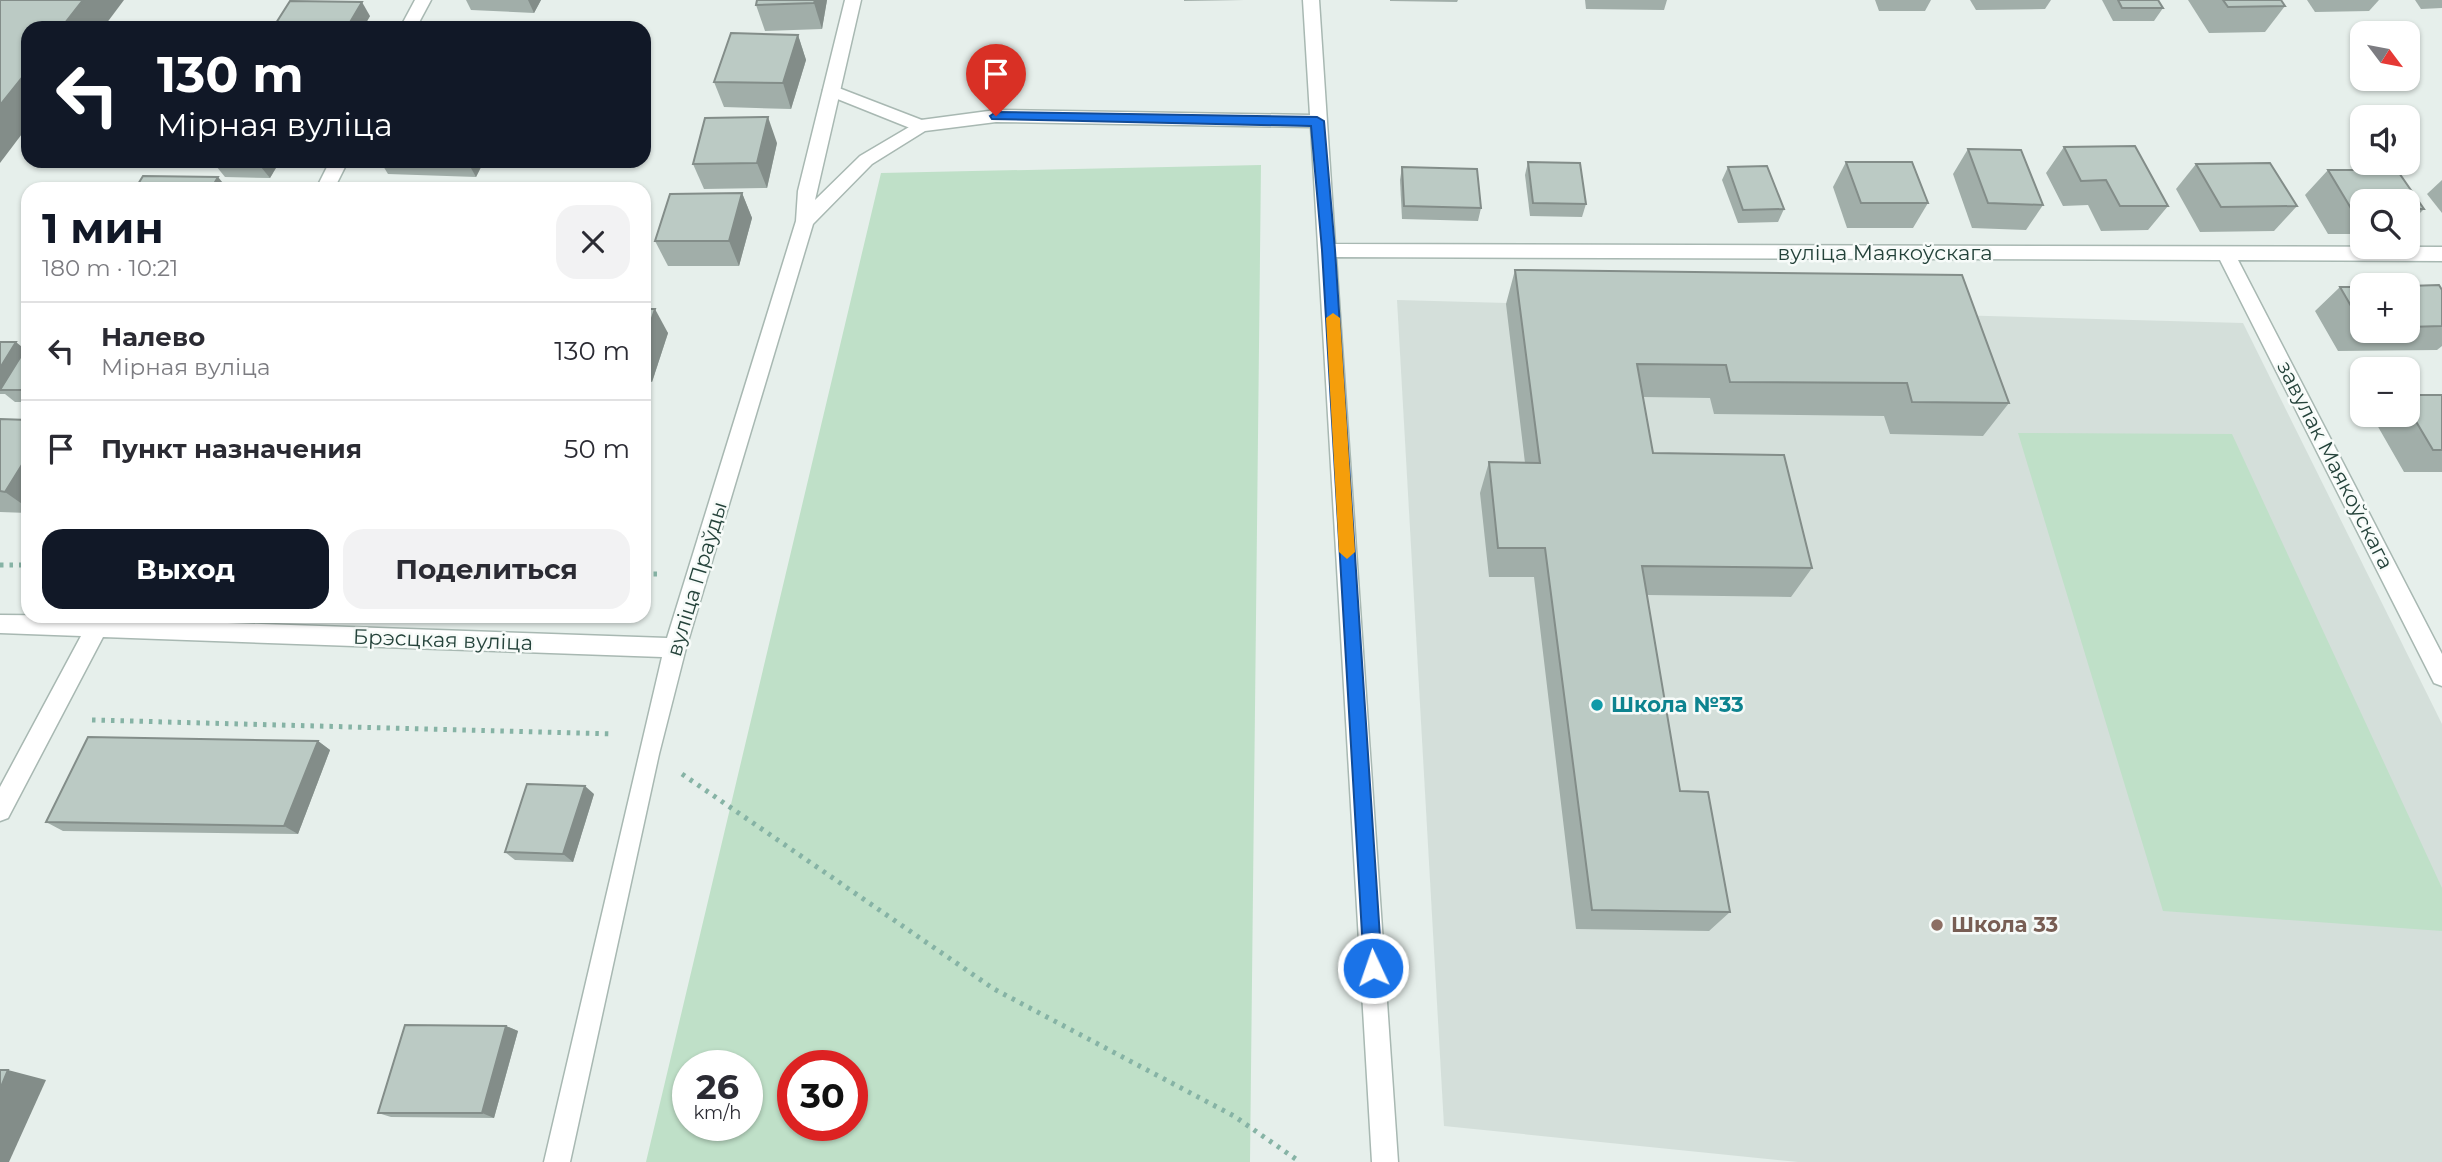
<!DOCTYPE html>
<html lang="ru">
<head>
<meta charset="utf-8">
<style>
	:root { --surface:#fff; --page:#f2f2f3; --text:#2b2b33; --muted:#7c7c81; --line:#e1e1e2; --accent:#111827 }
	body { margin:0; font-family:Montserrat,sans-serif; background:var(--page); color:var(--text); height:100vh; display:flex; flex-direction:column; font-size:26px; white-space:nowrap }
	* { box-sizing:border-box; margin:0 }
	p { font-size:23px; color:var(--muted) }
	.icon { flex:none; width:38px; height:38px; fill:none; stroke:currentColor; stroke-width:2; stroke-linecap:round; stroke-linejoin:round }
	.map { position:relative; flex:1; overflow:hidden }
	.side { position:absolute; left:21px; top:182px; width:630px; height:441px; display:flex; flex-direction:column; background:var(--surface); border-radius:21px; box-shadow:0 2px 5px #0004 }
	.side>* { flex:none }
	.banner { position:absolute; left:21px; top:21px; width:630px; height:147px; border-radius:21px; box-shadow:0 2px 5px #0004; background:#111827; color:#fff; overflow:hidden }
	.needle { width:46px; rotate:122deg }
	.fabs { position:absolute; left:2350px; top:21px; display:grid; gap:14px }
	.fabs a { display:grid; place-items:center; width:70px; height:70px; border-radius:14px; background:var(--surface); box-shadow:0 2px 5px #0004; font-size:35px }
	.speed { position:absolute; left:672px; top:1050px; display:flex; gap:14px; font-size:35px; font-weight:700; text-align:center }
	.speed>* { display:grid; place-content:center; width:91px; height:91px; border-radius:50%; background:var(--surface); box-shadow:0 2px 5px #0004; line-height:1 }
	.speed small { font-size:18px; font-weight:400 }
	.speed .limit { border:10px solid #d22; background:#fff; color:#111 }
	.pin { position:absolute; display:grid; place-items:center; width:60px; height:60px; color:#fff; margin:-72px -30px; border-radius:50% 50% 50% 0; rotate:-45deg; box-shadow:0 0 7px #0007 }
	.pin .icon { rotate:45deg }
	.me { position:absolute; width:77px; margin:-38px; rotate:357deg; stroke-linejoin:round; filter:drop-shadow(0 0 5px #0008) }
	.turn { display:flex; align-items:center; gap:24px; height:147px; padding:0 21px; font-size:32px }
	.turn .icon { width:91px; height:91px; stroke-width:2.5 }
	.turn b { display:block; font-size:49px; line-height:60px }
	.round { display:grid; place-items:center; flex:none; width:74px; height:74px; border-radius:21px; background:var(--page) }
	.overview { display:flex; align-items:center; justify-content:space-between; height:119px; padding:0 21px }
	h1 { font-size:42px; font-weight:700; line-height:52px; color:var(--accent) }
	.action { display:flex; gap:14px; margin-top:auto; padding:14px 21px }
	.action a { flex:1; height:80px; border-radius:21px; background:var(--accent); color:#fff; font-size:28px; font-weight:700; line-height:80px; text-align:center }
	.action a+a { background:var(--page); color:var(--text) }
	ul { padding:0; list-style:none }
	li { display:flex; align-items:center; gap:21px; height:98px; padding:0 21px; border-top:2px solid var(--line) }
	li div { flex:1 }
	li b { display:block; font-size:26px }
	li em { font-style:normal }
	.map>svg:first-child { display:block }
	.built { fill:#d4dfda }
	.green { fill:#bfe0c8; fill-rule:evenodd }
	.lines { fill:none; stroke-linecap:round; stroke-linejoin:round }
	.lane-casing { stroke:#a8b8b2; stroke-width:3 }
	.street-casing { stroke:#a8b8b2; stroke-width:3 }
	.path { stroke:#86b3a5; stroke-width:5; stroke-dasharray:3.5 6; stroke-linecap:butt }
	.lane { fill:#fff; fill-rule:evenodd }
	.street { fill:#fff; fill-rule:evenodd }
	.wall { fill:#a1aea9 }
	.shaded-wall { fill:#838d89 }
	.building { fill:#bbcac4; stroke:#838d89; stroke-width:2 }
	.route { fill:#1a73e8; stroke:#114b97; stroke-width:2 }
	.slow { fill:#f59e0b }
	.culture-dot { fill:#0f9aa8; stroke:#f7fbf9; stroke-width:2.5 }
	.education-dot { fill:#8d6e63; stroke:#f7fbf9; stroke-width:2.5 }
	.labels { text-anchor:middle; stroke-width:5; stroke-linejoin:round; paint-order:stroke }
	.street-label { font-size:21px; fill:#24423a; stroke:#f7fbf9 }
	.culture-label { font-size:21px; font-weight:bold; fill:#0d838f; stroke:#f7fbf9; text-anchor:start }
	.education-label { font-size:21px; font-weight:bold; fill:#785e54; stroke:#f7fbf9; text-anchor:start }
</style>
</head>
<body>
<div class="map">
<svg width="2442" height="1162" viewBox="0 0 2442 1162">
	<rect width="100%" height="100%" fill="#e6efeb"/>
	<!-- built -->
	<polygon class="built" points="1397,300 2243,323 2442,724 2442,1162 1798,1162 1444,1126"/>
	<!-- green -->
	<g class="green">
		<path d="M1261 165 1250 1162H646L881 173ZM688 1066H747V1125H688ZM793 1066H852V1125H793Z"/>
		<polygon points="2018,433 2232,434 2442,888 2442,931 2163,911"/>
	</g>
	<g class="lines">
		<!-- lane casing -->
		<g class="lane-casing">
			<polygon id="lane" points="831,85 927,122 929,126 927,130 915,130 825,94 823,90"/>
		</g>
		<!-- street casing -->
		<g class="street-casing">
			<g id="street">
				<polygon points="415,0 431,0 416,28 400,28"/>
				<polygon points="845,0 861,0 815,200 860,156 921,120 996,110 1310,115 1303,0 1319,0 1335,244 2442,247 2442,261 2238,260 2442,654 2442,686 2434,683 2220,260 1336,257 1398,1162 1372,1162 1311,127 996,122 925,131 872,164 813,224 686,648 659,754 570,1162 544,1162 662,657 103,637 8,818 0,821 0,787 81,636 0,633 0,615 113,616 113,619 667,638 796,221 798,191"/>
				<polygon points="330,161 348,161 334,189 316,189"/>
			</g>
		</g>
		<!-- path -->
		<g class="path">
			<polyline points="0,565 28,565"/>
			<polyline points="644,574 657,574"/>
			<polyline points="92,720 614,734"/>
			<polyline points="682,774 994,989 1234,1116 1300,1162"/>
		</g>
		<!-- lane -->
		<use href="#lane" class="lane"/>
		<!-- street -->
		<use href="#street" class="street"/>
	</g>
	<!-- wall -->
	<g class="wall">
		<polygon points="466,0 541,0 534,13 471,10"/>
		<polygon points="757,0 827,0 822,29 765,31 756,5"/>
		<polygon points="1184,0 1244,0 1184,1"/>
		<polygon points="1390,0 1458,0 1457,2 1390,1"/>
		<polygon points="1585,0 1667,0 1664,10 1586,9"/>
		<polygon points="1875,0 1931,0 1925,11 1879,11"/>
		<polygon points="1970,0 2051,0 2045,9 1976,10"/>
		<polygon points="2102,0 2158,0 2163,8 2154,21 2113,21"/>
		<polygon points="2188,0 2281,0 2285,6 2265,32 2209,33"/>
		<polygon points="2307,0 2379,0 2369,11 2315,12"/>
		<polygon points="2415,0 2442,0 2442,8 2421,9"/>
		<polygon points="370,16 363,28 279,28 276,23"/>
		<polygon points="798,35 806,60 791,109 724,107 714,82"/>
		<polygon points="777,143 767,188 704,189 693,164"/>
		<polygon points="2064,147 2168,206 2148,230 2101,231 2088,205 2063,206 2046,173"/>
		<polygon points="1968,149 2043,205 2026,230 1972,228 1953,174"/>
		<polygon points="212,161 280,161 270,178 225,177"/>
		<polygon points="380,161 484,161 476,177 388,174"/>
		<polygon points="1528,162 1586,204 1582,217 1530,216 1525,175"/>
		<polygon points="1846,162 1928,203 1913,228 1847,228 1833,187"/>
		<polygon points="2196,164 2297,206 2274,231 2200,232 2176,189"/>
		<polygon points="1402,167 1481,208 1478,221 1402,219 1400,180"/>
		<polygon points="1728,167 1784,209 1778,222 1738,223 1722,180"/>
		<polygon points="2328,170 2397,170 2424,209 2408,225 2408,201 2362,201 2362,234 2328,234 2305,195"/>
		<polygon points="2442,180 2442,213 2427,194"/>
		<polygon points="742,193 752,218 739,266 668,266 655,241"/>
		<polygon points="1515,270 2009,403 1983,436 1890,434 1884,416 1714,414 1710,398 1643,397 1653,453 1812,568 1791,597 1647,595 1680,791 1730,912 1709,931 1576,929 1534,577 1489,577 1480,493 1489,462 1525,463 1506,304"/>
		<polygon points="2408,286 2442,290 2442,346 2437,350 2338,351 2315,311 2340,287 2362,287 2362,331 2408,331"/>
		<polygon points="644,309 668,333 652,382 644,382"/>
		<polygon points="0,342 25,349 28,348 28,402 15,402 5,394 0,394"/>
		<polygon points="2408,395 2442,395 2442,472 2404,472 2373,418 2376,415 2408,415"/>
		<polygon points="0,419 28,420 28,513 0,512"/>
		<polygon points="318,741 330,750 298,834 63,831 46,822"/>
		<polygon points="594,794 573,862 515,860 505,852"/>
		<polygon points="506,1026 518,1031 494,1118 391,1117 378,1113"/>
	</g>
	<!-- shaded-wall -->
	<g class="shaded-wall">
		<polygon points="83,0 124,0 103,28 61,28"/>
		<polygon points="528,0 541,0 534,13"/>
		<polygon points="815,0 827,0 822,29 814,3"/>
		<polygon points="362,2 370,16 363,28 352,28 349,24"/>
		<polygon points="798,35 806,60 791,109 783,83"/>
		<polygon points="28,70 28,126 0,163 0,105"/>
		<polygon points="768,117 777,143 767,188 757,163"/>
		<polygon points="256,161 280,161 270,178"/>
		<polygon points="467,161 484,161 476,177"/>
		<polygon points="218,177 228,189 211,189"/>
		<polygon points="742,193 752,218 739,266 729,241"/>
		<polygon points="655,309 668,333 652,382 644,368 644,342"/>
		<polygon points="16,342 28,352 2,390 0,388 0,368"/>
		<polygon points="644,415 647,420 644,428"/>
		<polygon points="28,455 28,508 5,492"/>
		<polygon points="318,741 330,750 298,834 284,826"/>
		<polygon points="585,786 594,794 573,862 563,854"/>
		<polygon points="506,1026 518,1031 494,1118 482,1113"/>
		<polygon points="8,1070 46,1080 9,1162 0,1162 0,1089"/>
	</g>
	<!-- building -->
	<g class="building">
		<polygon points="0,0 83,0 61,28 28,28 28,70 0,105"/>
		<polygon points="757,0 815,0 814,3 756,5"/>
		<polygon points="2118,0 2158,0 2163,8 2122,8"/>
		<polygon points="2223,0 2281,0 2285,6 2228,7"/>
		<polygon points="290,1 362,2 349,24 276,23"/>
		<polygon points="731,33 798,35 783,83 714,82"/>
		<polygon points="768,117 757,163 693,164 705,118"/>
		<polygon points="2135,146 2168,206 2120,206 2106,180 2081,181 2064,147"/>
		<polygon points="1968,149 2021,150 2043,205 1988,203"/>
		<polygon points="1528,162 1580,163 1586,204 1533,203"/>
		<polygon points="1846,162 1912,162 1928,203 1861,203"/>
		<polygon points="2270,163 2297,206 2221,207 2196,164"/>
		<polygon points="1767,166 1784,209 1743,210 1728,167"/>
		<polygon points="1402,167 1477,169 1481,208 1404,206"/>
		<polygon points="2328,170 2397,170 2424,209 2408,209 2408,201 2362,201 2362,210 2352,210"/>
		<polygon points="143,176 218,177 211,189 135,189"/>
		<polygon points="742,193 729,241 655,241 670,194"/>
		<polygon points="1515,270 1962,275 2009,403 1912,402 1907,383 1730,382 1726,365 1637,364 1653,453 1784,455 1812,568 1642,566 1680,791 1708,792 1730,912 1592,910 1545,548 1498,548 1489,462 1540,463"/>
		<polygon points="2439,285 2442,290 2442,326 2408,327 2408,286"/>
		<polygon points="2340,287 2362,287 2362,325"/>
		<polygon points="644,309 655,309 644,342"/>
		<polygon points="0,342 16,342 0,368"/>
		<polygon points="26,348 28,348 28,390 0,390"/>
		<polygon points="2408,395 2442,395 2442,450 2433,450 2408,408"/>
		<polygon points="0,419 28,420 28,455 5,492 0,491"/>
		<polygon points="88,737 318,741 284,826 46,822"/>
		<polygon points="527,784 585,786 563,854 505,852"/>
		<polygon points="405,1025 506,1026 482,1113 378,1113"/>
		<polygon points="0,1070 8,1070 0,1089"/>
	</g>
	<!-- route -->
	<polygon class="route" points="996,112 1317,117 1324,121 1335,250 1382,968 1379,975 1373,978 1366,975 1364,968 1322,250 1311,126 992,119 990,116"/>
	<!-- slow -->
	<polygon class="slow" points="1333,313 1340,318 1355,552 1347,559 1339,552 1326,318"/>
	<!-- markers -->
	<circle class="culture-dot" cx="1597" cy="705" r="7"/>
	<circle class="education-dot" cx="1937" cy="925" r="7"/>
	<g class="labels">
		<!-- street labels -->
		<g class="street-label">
			<text x="1885" y="260">вуліца Маякоўскага</text>
			<text transform="translate(2335 465) rotate(63)" y="7">завулак Маякоўскага</text>
			<text transform="translate(697 579) rotate(-73)" y="7">вуліца Праўды</text>
			<text transform="translate(443 640) rotate(2)" y="7">Брэсцкая вуліца</text>
		</g>
		<!-- culture labels -->
		<g class="culture-label">
			<text x="1611" y="712">Школа №33</text>
		</g>
		<!-- education labels -->
		<g class="education-label">
			<text x="1951" y="932">Школа 33</text>
		</g>
	</g>
</svg>
<div class="fabs">
<a><svg class="needle" viewBox="-14 -14 28 28"><path d="M0-13l5 13h-10z" fill="#e53935"/><path d="M0 13l5-13h-10z" fill="#7c7c81"/></svg></a>
<a><svg class="icon" aria-label="sound" viewBox="0 0 24 24"><path d="M4 9h4l5-4v14l-5-4H4zM17 9q2 3 0 6"/></svg></a>
<a><svg class="icon" aria-label="search" viewBox="0 0 24 24"><circle cx="10" cy="10" r="6"/><path d="M15 15l6 6"/></svg></a>
<a>+</a>
<a>−</a>
</div>
<div class="speed"><div>26<small>km/h</small></div><div class="limit">30</div></div>
<div class="pin" style="left:996px;top:116px;background:#d93025"><svg class="icon" aria-label="arrive" viewBox="0 0 24 24"><path d="M6 21V4h12l-3 4 3 4H6"/></svg></div>
<svg class="me" style="left:1373px;top:968px" viewBox="-20 -20 40 40"><circle r="17" fill="#1a73e8" stroke="#fff" stroke-width="3"/><path d="M0-11L8 9 0 5-8 9z" fill="#fff"/></svg>
<div class="banner">
<div class="turn"><svg class="icon" aria-label="left" viewBox="0 0 24 24"><path d="M17 20v-9H6M10 6l-5 5 5 5"/></svg><div><b>130 m</b>Мірная вуліца</div></div>
</div>
<section class="side">
<div class="overview"><div><h1>1 мин</h1><p>180 m · 10:21</p></div><a class="round"><svg class="icon" aria-label="close" viewBox="0 0 24 24"><path d="M6 6l12 12M18 6L6 18"/></svg></a></div>
<ul>
<li><svg class="icon" aria-label="left" viewBox="0 0 24 24"><path d="M17 20v-9H6M10 6l-5 5 5 5"/></svg><div><b>Налево</b><p>Мірная вуліца</p></div><em>130 m</em></li>
<li><svg class="icon" aria-label="arrive" viewBox="0 0 24 24"><path d="M6 21V4h12l-3 4 3 4H6"/></svg><div><b>Пункт назначения</b></div><em>50 m</em></li>
</ul>
<div class="action"><a>Выход</a><a>Поделиться</a></div>
</section>
</div>
</body>
</html>
